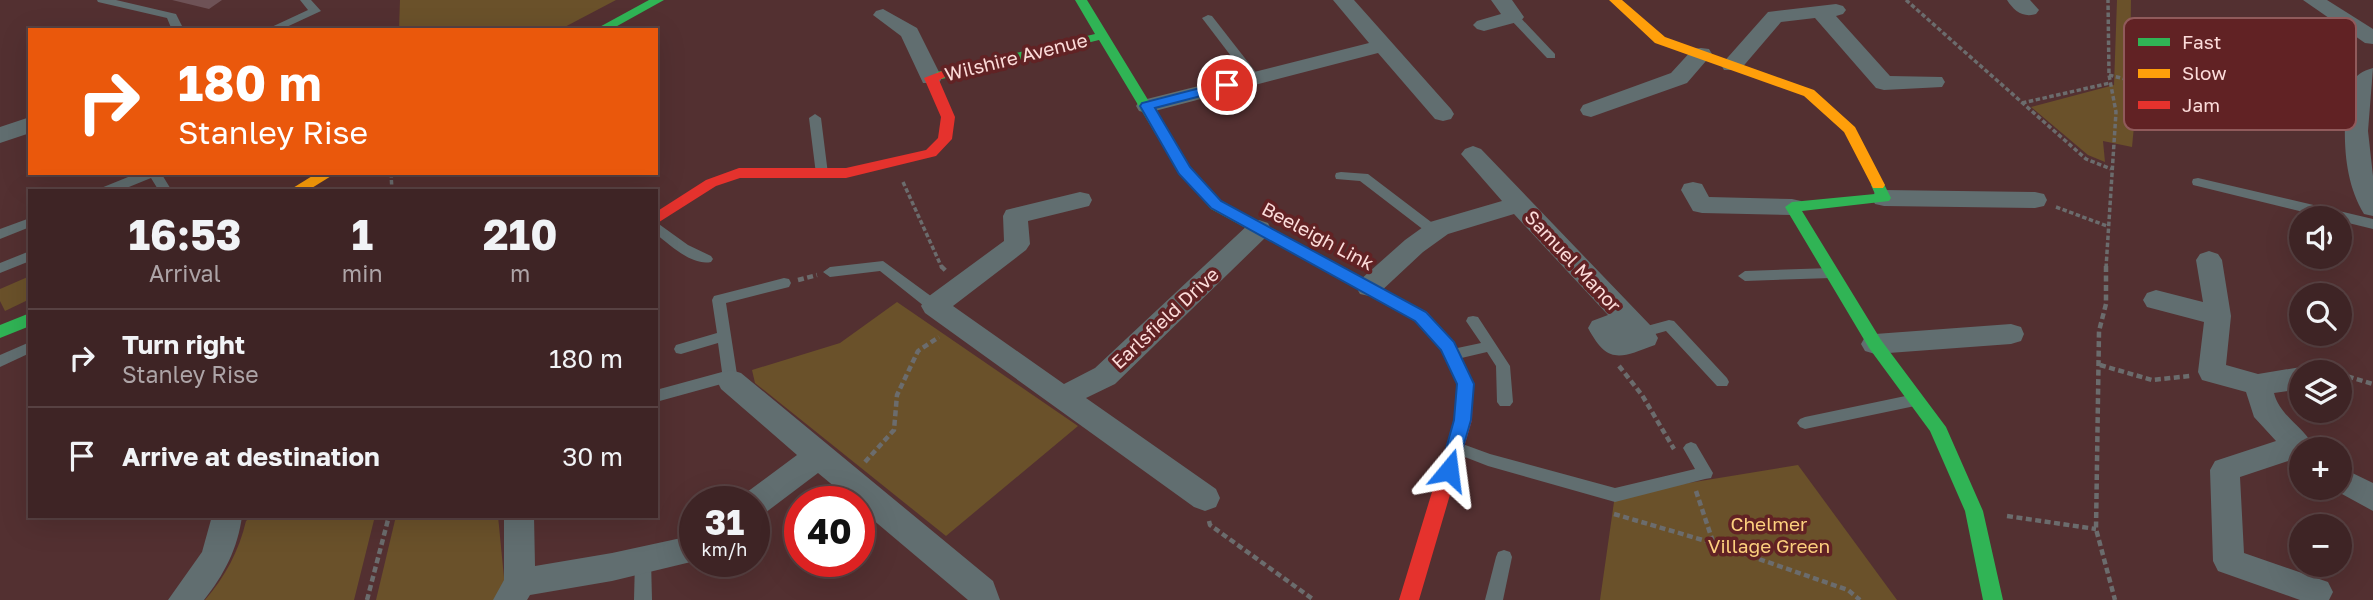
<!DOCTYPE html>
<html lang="en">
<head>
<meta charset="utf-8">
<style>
	:root { --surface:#3e2425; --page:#493032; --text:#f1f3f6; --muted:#ada4a7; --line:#574142 }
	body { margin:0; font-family:"Golos Text",sans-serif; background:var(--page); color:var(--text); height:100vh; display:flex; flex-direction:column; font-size:26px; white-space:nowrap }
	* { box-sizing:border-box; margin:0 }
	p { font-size:23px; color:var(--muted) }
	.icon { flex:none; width:38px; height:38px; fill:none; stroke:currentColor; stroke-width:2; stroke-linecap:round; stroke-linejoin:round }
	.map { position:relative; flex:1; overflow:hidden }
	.details { position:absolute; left:28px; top:189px; width:630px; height:329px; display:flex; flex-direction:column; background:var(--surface); border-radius:0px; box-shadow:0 7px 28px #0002,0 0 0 2px var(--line) }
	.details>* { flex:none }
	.guide { position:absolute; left:28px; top:28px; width:630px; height:147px; border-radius:0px; box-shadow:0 7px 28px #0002,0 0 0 2px var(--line); background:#ea580c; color:#fff; overflow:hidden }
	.controls { position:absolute; left:2289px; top:206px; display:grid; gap:14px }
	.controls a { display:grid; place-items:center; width:63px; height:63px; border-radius:50%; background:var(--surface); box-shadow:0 7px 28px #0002,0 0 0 2px var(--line); font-size:35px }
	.speed { position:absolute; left:679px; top:486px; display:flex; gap:14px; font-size:35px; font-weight:700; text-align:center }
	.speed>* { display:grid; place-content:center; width:91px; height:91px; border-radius:50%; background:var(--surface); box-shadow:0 7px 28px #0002,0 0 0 2px var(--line); line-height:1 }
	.speed small { font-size:18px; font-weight:400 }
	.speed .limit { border:10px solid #d22; background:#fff; color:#111 }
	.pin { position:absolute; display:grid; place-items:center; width:60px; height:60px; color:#fff; margin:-30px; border:4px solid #fff; border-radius:50%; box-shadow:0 2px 7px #0007 }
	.me { position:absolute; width:77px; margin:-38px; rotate:16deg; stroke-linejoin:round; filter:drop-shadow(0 0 5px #0008) }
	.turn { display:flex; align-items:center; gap:24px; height:147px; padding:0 35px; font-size:32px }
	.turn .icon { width:91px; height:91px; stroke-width:2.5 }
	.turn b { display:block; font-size:49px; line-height:60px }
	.eta { display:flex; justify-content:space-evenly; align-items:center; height:119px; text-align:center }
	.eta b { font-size:42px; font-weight:700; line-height:49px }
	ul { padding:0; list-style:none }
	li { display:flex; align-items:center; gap:21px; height:98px; padding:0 35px; border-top:2px solid var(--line) }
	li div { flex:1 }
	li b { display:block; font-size:26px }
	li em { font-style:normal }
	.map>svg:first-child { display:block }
	.green { fill:#6a512a }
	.building { fill:#6e5256 }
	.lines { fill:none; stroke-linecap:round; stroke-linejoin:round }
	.path-far1 { stroke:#6b6c6d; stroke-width:3.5; stroke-dasharray:4.5 2.5; stroke-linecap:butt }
	.path { stroke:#6b6c6d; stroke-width:4.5; stroke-dasharray:6 3.5; stroke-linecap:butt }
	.lane { fill:#616e70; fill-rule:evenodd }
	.street { fill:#616e70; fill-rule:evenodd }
	.fast { fill:#30b455; fill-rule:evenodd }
	.slow { fill:#ff9f0a; fill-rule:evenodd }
	.jam { fill:#e5322d; fill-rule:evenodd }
	.route { fill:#1a73e8; stroke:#114b97; stroke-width:2 }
	.labels { text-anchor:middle; stroke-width:7; stroke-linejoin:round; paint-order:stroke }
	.street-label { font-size:19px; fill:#fcdcda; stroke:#612224 }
	.park-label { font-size:19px; fill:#fdd07e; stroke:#612224 }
	.key { fill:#612224; stroke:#905a5b; stroke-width:2 }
	.key-label { font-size:19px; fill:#fcdcda }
</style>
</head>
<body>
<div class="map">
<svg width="2373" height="600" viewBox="0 0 2373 600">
	<rect width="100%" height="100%" fill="#533031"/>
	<!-- green -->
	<g class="green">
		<polygon points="400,0 616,0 559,30 399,30"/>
		<polygon points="2117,0 2131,0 2130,85 2193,100 2197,130 2135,116 2132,147 2103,141 2105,162 2088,155 2031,107 2114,85"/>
		<polygon points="30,276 30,299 5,311 0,301 0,289"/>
		<polygon points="897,302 1078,426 946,536 755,383 752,370 840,343"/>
		<polygon points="1798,465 1897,600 1600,600 1615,495"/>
		<path d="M252 516H375L354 600H205C225 577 239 551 246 521Z"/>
		<polygon points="396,516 498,516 505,588 497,600 376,600"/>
	</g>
	<!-- building -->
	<polygon class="building" points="172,0 222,0 209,9"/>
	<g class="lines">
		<!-- path-far1 -->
		<g class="path-far1">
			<polyline points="1906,0 2086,159 2111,169"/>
			<polyline points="2109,75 2230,105"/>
			<polyline points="2022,103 2110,83"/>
			<polyline points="391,173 392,191"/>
			<polyline points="903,182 942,268"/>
			<polyline points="2056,207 2107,226"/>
			<polyline points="2106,268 2116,112 2109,75 2108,0"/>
		</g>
		<!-- path -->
		<g class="path">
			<polyline points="941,266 946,271"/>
			<polyline points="2106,266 2106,304 2099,331 2096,529 2115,600"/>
			<polyline points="798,280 817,275"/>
			<polyline points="2100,365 2152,380 2190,376"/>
			<polyline points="1619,366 1642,395 1674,449"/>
			<polyline points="2340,381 2346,376 2373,384"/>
			<polyline points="865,462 894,430 897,395 918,351 939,337"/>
			<polyline points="1696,491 1713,542"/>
			<polyline points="1614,514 1713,543 1848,590 1860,600"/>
			<polyline points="2007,516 2096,529"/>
			<polyline points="1209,521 1210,525 1314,600"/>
			<polyline points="367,600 389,516"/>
		</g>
		<!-- lane -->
		<g class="lane">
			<polygon points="97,0 116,0 176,14 184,30 172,30 167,18 98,2"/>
			<polygon points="300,0 311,0 321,11 280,30 265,30 308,10"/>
			<polygon points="1514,14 1518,15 1555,54 1555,58 1547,58 1510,19 1510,15"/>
			<polygon points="1208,15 1212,16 1258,75 1258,81 1250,81 1202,18"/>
			<polygon points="815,114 821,118 828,174 822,178 816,174 809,118"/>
			<polygon points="1341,172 1368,174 1439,228 1441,231 1439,234 1429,234 1360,181 1336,179 1335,176 1336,173"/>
			<polygon points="138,173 161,173 172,191 159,191 151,178 119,191 100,191 101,188"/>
			<polygon points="2198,178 2373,219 2373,229 2193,185 2192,182 2193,179"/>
			<polygon points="30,218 30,227 0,239 0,229"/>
			<path d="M656 222 688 245 711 256 713 259 711 262C692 266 670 245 656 234Z"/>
			<polygon points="30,251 30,261 0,273 0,263"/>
			<polygon points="883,261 939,302 941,306 939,310 929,310 880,271 830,277 823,272 830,267"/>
			<polygon points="1831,268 1838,273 1831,278 1745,281 1738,276 1745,271"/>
			<polygon points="784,278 789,279 791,283 789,287 726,303 738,381 736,385 731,387 725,383 656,402 656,390 722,372 718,343 681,354 676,353 674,349 676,345 717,333 712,300 714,296"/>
			<polygon points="1473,316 1478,317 1510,366 1513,402 1510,406 1500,406 1497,402 1496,366 1487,352 1453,360 1448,358 1446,354 1448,350 1481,343 1466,321 1468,317"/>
			<polygon points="1669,320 1674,321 1727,378 1729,382 1727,386 1717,386 1666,331 1641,338 1636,337 1634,333 1636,329"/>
			<polygon points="30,342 30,353 0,367 0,355"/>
			<polygon points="1915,394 1920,396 1923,400 1920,404 1915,406 1805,429 1800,427 1797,423 1800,419 1805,417"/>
			<polygon points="1457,442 1490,454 1615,488 1695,469 1683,448 1686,444 1691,442 1696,444 1713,473 1711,478 1705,479 1615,502 1488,466 1452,452 1449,448 1452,444"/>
			<polygon points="1504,550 1510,552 1512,557 1503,600 1485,600 1496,557 1498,552"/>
			<polygon points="643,553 649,555 651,560 652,600 634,600 635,560 637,555"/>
		</g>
		<!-- street -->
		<g class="street">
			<polygon points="1333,0 1354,0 1451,109 1454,114 1451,119 1443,121 1435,119 1378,53 1147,113 1139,111 1136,106 1139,101 1369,43"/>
			<polygon points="1491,0 1512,0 1524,17 1521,21 1484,31 1477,29 1473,25 1477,21 1501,14"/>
			<path d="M2007 0H2030L2039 10 2036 14C2023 18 2014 11 2007 0Z"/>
			<polygon points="2303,0 2327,0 2373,29 2373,44 2365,43"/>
			<polygon points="1836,4 1843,6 1846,10 1843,14 1836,16 1890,76 1942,77 1945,82 1942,87 1884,90 1876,88 1815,18 1781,22 1740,70 1724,70 1721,65 1768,12"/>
			<polygon points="883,9 917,28 942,78 939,83 923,83 901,36 873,15 876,11"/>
			<path d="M2232 34 2240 35 2243 40 2253 86 2346 107C2348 87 2351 74 2373 68L2368 131 2373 176V216L2364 214C2347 186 2344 153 2345 121L2235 96 2221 40 2224 35Z"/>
			<polygon points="1701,48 1709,49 1712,54 1687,83 1591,117 1583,115 1580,110 1583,105 1671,73 1693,49"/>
			<polygon points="30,117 30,133 0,143 0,127"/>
			<path d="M1473 146 1481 149 1651 326 1658 338 1655 345C1620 358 1608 365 1588 328L1592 321 1608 315 1514 214 1448 234 1423 252 1378 294 1369 296 1360 294 1356 287 1360 280 1405 240 1430 222 1502 201 1461 154 1465 149Z"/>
			<polygon points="1693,182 1702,184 1709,197 1792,199 1801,201 1804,207 1801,213 1792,215 1702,213 1693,211 1681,190 1684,184"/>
			<polygon points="1884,190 2035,192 2044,194 2047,200 2044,206 2035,208 1884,206 1875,204 1872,198 1875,192"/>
			<polygon points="1080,192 1089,194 1092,200 1089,206 1028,221 1030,244 1026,250 953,306 1064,384 1095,368 1250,223 1259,220 1268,223 1271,229 1268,235 1115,384 1086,398 1216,489 1220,498 1216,507 1205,511 1194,507 925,313 921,306 925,299 1004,241 1003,216 1006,210"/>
			<path d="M2209 251 2218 254 2222 260 2231 316 2226 365 2258 374 2301 367 2312 373H2301V389L2274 393C2280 417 2306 428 2316 450H2301V462L2294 459 2240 477 2244 553 2328 582 2333 592 2329 600H2300L2218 571 2213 561 2210 470 2215 461 2276 441 2254 417 2246 392 2202 380 2198 372 2204 322 2147 307 2143 300 2147 293 2156 290 2203 302 2196 260 2200 254Z"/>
			<polygon points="2011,324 2021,327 2024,334 2021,341 2011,344 1875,354 1865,351 1861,344 1865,337 1875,334"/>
			<polygon points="731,370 741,373 993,581 1000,600 968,600 859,508 859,502 853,502 818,473 765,513 754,517 754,502 740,502 743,495 797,455 721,389 717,381 721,373"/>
			<polygon points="2340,467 2373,483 2373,511 2331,488 2340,488"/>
			<path d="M212 516H242C238 548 224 575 204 600H168L202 552Z"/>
			<polygon points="504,516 534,516 535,566 612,553 695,535 695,561 612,581 530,595 527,600 493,600 504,580"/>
		</g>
		<!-- fast -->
		<g class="fast">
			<polygon points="649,0 664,0 610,30 594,30"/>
			<polygon points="1075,0 1087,0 1189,167 1221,201 1357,275 1360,279 1357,283 1347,283 1211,209 1179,173 1099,40 942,79 935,75 937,72 1095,34"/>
			<polygon points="1878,180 1883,182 1891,198 1889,201 1802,211 1881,340 1946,427 1983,511 2003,600 1983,600 1965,511 1930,431 1869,348 1785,207 1792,202 1875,194 1871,185"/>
			<polygon points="30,313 30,326 0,338 0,325"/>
		</g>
		<!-- slow -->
		<g class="slow">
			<polygon points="1609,0 1622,0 1665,37 1814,90 1855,127 1885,185 1883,188 1873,188 1844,132 1804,96 1655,43"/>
			<polygon points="317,173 336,173 307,191 288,191"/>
		</g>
		<!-- jam -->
		<g class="jam">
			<polygon points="942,71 949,75 939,80 955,117 952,139 936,156 846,178 740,178 716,186 656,224 656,212 706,180 739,168 846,168 926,150 938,138 941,117 924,78"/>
			<polygon points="1352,273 1427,312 1454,343 1473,384 1472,420 1419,600 1399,600 1454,420 1457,384 1441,350 1415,320 1347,283 1344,279"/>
		</g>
	</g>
	<!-- route -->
	<polygon class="route" points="1227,81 1234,85 1232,88 1155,108 1190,167 1221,201 1426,312 1454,342 1474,384 1471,420 1455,475 1449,477 1443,475 1440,470 1454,420 1457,384 1441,350 1415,321 1211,208 1179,174 1140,106 1142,103"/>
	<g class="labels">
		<!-- street labels -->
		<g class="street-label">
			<text transform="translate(1016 57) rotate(-14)" y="7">Wilshire Avenue</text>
			<text transform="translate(1318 236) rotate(28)" y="7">Beeleigh Link</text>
			<text transform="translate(1573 261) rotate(47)" y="7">Samuel Manor</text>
			<text transform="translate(1165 318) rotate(-43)" y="7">Earlsfield Drive</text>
		</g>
		<!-- park labels -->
		<g class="park-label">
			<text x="1769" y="531">Chelmer<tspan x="1769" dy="22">Village Green</tspan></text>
		</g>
	</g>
	<!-- legend -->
	<rect x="2124" y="18" width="232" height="112" rx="10" class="key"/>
	<rect x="2138" y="38" width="32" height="8" fill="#30b455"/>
	<rect x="2138" y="69" width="32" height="9" fill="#ff9f0a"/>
	<rect x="2138" y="101" width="32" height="8" fill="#e5322d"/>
	<g class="key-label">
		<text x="2182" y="49">Fast</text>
		<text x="2182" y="80">Slow</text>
		<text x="2182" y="112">Jam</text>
	</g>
</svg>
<div class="controls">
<a><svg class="icon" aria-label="sound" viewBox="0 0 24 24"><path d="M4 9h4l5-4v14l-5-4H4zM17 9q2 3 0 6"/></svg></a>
<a><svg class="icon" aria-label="search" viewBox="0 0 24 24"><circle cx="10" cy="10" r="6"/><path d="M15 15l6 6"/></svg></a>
<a><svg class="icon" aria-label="layers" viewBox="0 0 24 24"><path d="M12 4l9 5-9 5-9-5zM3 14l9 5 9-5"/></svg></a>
<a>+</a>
<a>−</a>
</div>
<div class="speed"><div>31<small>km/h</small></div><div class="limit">40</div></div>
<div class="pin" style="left:1227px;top:85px;background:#d93025"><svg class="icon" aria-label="arrive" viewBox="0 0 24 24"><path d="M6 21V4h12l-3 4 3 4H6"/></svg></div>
<svg class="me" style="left:1449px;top:470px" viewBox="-20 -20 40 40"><path d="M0-17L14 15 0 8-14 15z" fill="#1a73e8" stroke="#fff" stroke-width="4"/></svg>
<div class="guide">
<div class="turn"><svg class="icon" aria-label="right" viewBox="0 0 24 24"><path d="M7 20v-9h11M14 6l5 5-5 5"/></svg><div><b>180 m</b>Stanley Rise</div></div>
</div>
<section class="details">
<div class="eta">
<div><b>16:53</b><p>Arrival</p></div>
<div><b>1</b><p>min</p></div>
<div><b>210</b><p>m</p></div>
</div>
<ul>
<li><svg class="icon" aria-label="right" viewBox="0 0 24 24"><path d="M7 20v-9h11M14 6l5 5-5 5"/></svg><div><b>Turn right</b><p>Stanley Rise</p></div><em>180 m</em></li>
<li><svg class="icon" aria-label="arrive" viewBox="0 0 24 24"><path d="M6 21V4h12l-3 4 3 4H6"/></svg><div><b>Arrive at destination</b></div><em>30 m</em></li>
</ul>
</section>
</div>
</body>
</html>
